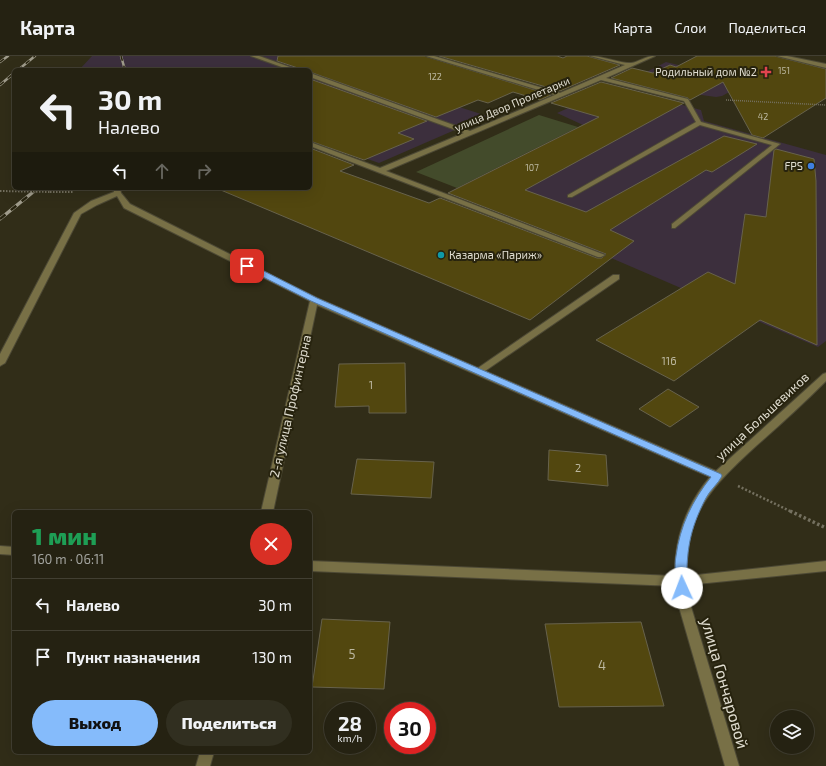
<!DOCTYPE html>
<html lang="ru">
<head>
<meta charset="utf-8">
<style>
	:root { --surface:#252212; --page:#312f20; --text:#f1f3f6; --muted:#a3a49f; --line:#423f32; --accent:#85bbfb }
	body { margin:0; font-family:"Exo 2",sans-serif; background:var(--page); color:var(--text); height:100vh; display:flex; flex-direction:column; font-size:15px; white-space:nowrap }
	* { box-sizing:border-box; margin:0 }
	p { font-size:13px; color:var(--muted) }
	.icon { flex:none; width:22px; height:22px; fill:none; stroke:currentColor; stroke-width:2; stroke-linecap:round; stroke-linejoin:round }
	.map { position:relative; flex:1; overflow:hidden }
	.sheet { position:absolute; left:12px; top:454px; width:300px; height:244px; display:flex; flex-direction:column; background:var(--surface); border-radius:6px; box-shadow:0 4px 16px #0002,0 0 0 1px var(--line) }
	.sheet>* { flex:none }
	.guide { position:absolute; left:12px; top:12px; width:300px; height:122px; border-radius:6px; box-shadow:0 4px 16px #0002,0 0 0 1px var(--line); background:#252212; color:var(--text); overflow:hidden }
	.tools { position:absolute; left:770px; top:654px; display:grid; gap:8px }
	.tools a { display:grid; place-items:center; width:44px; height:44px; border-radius:50%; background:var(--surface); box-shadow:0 4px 16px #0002,0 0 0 1px var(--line); font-size:20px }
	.speed { position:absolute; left:324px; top:646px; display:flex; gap:8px; font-size:20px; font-weight:700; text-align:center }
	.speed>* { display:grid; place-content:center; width:52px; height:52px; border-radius:50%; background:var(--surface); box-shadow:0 4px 16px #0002,0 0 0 1px var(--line); line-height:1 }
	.speed small { font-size:10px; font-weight:400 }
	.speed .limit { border:6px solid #d22; background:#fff; color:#111 }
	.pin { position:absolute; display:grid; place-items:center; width:34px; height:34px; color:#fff; margin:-17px; border-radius:8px; box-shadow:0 2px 6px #0006 }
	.me { position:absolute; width:44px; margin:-22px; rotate:358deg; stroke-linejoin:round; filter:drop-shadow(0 0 3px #0008) }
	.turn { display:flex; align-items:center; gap:14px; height:84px; padding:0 20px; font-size:18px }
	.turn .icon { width:52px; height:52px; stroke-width:2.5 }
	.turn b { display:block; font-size:28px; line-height:34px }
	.lanes { display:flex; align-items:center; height:38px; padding:0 20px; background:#0003; justify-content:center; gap:20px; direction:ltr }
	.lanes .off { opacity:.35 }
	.round { display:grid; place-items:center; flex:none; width:42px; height:42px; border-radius:21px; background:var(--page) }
	.headline { display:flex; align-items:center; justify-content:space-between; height:68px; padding:0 20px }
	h1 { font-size:24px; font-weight:800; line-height:30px; color:#1e9e55 }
	.cta { display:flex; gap:8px; margin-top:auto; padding:8px 20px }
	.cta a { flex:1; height:46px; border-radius:24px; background:var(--accent); color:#111; font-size:16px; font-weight:800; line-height:46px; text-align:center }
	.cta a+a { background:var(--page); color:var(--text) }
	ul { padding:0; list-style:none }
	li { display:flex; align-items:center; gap:12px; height:52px; padding:0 20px; border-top:1px solid var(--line) }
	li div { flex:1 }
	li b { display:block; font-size:15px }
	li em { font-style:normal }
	header { display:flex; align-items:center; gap:24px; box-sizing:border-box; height:56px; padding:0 20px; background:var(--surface); border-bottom:1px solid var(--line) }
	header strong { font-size:19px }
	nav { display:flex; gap:22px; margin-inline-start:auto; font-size:14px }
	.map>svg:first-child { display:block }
	.commercial { fill:#3d2f3c }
	.industrial { fill:#3c2f3d }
	.green { fill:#434b2b }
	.building { fill:#52470f; stroke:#67624c }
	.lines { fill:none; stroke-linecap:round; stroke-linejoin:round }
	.minor-casing { stroke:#4d4935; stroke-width:2 }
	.path-far3 { stroke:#74705f; stroke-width:1.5; stroke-dasharray:1 1; stroke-linecap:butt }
	.path-far2 { stroke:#74705f; stroke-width:2; stroke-dasharray:1.5 1.5; stroke-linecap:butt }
	.path-far1 { stroke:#74705f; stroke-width:2.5; stroke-dasharray:2 2; stroke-linecap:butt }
	.path { stroke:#74705f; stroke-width:3.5; stroke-dasharray:2.5 2.5; stroke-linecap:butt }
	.minor { fill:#787046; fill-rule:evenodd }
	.rail-far1-casing { stroke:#a09c8c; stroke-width:2.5 }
	.rail-casing { stroke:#a09c8c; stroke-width:3.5 }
	.rail-far1 { stroke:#27230e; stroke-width:1.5; stroke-dasharray:5; stroke-linecap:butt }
	.rail { stroke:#27230e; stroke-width:2.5; stroke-dasharray:7; stroke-linecap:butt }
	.path-bridge { stroke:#74705f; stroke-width:2; stroke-dasharray:1.5 1.5; stroke-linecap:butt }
	.route { fill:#85bbfb; stroke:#567aa3 }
	.health-dot { fill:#e0444e; stroke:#27230e; stroke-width:1.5 }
	.shop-dot { fill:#3f7fe0; stroke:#27230e; stroke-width:1.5 }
	.culture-dot { fill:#0f9aa8; stroke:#27230e; stroke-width:1.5 }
	.labels { text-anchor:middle; stroke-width:4; stroke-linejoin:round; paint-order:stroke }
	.far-number-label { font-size:9px; fill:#bcb8a0 }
	.far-poi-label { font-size:11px; fill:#e0ddd0; stroke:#27230e; text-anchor:end }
	.far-street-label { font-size:11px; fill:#e0ddd0; stroke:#27230e }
	.number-label { font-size:11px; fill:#bcb8a0 }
	.street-label { font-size:13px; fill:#e0ddd0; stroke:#27230e }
	.near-number-label { font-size:13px; fill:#bcb8a0 }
	.near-street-label { font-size:16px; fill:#e0ddd0; stroke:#27230e }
</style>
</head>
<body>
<header>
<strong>Карта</strong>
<nav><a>Карта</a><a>Слои</a><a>Поделиться</a></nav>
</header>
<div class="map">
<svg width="826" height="710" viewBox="0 0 826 710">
	<rect width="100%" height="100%" fill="#312d18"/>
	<!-- commercial -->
	<polygon class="commercial" points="666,6 748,26 722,40 716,41 694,38 635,22"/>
	<!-- industrial -->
	<g class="industrial">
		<polygon points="92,0 334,0 318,5 487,60 379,107 310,83 310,14 79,14"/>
		<polygon points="615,31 701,54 704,65 826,99 826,285 818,291 453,134 583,69 557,57"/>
	</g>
	<!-- green -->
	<polygon class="green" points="539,59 578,71 457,132 416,116"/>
	<!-- building -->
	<g class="building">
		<polygon points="278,0 425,0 551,39 540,44 513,36 488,47 478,44 436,61 310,16 310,14 304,14 277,5"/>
		<polygon points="439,0 557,0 563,2 567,0 587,0 620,9 560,35"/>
		<polygon points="697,0 775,0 826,13 826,42 763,82 752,79 723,26 690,44 688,42 611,22 632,12 653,17 670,9 676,11"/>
		<polygon points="310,23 427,65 398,77 414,83 364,104 310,85"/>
		<polygon points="601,26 684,47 525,134 586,156 724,80 757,88 712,116 706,114 610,174 634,185 530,264 216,132 310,132 310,92 354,109 340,115 429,147 440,142 597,202 602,202 606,198 448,137 599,61 551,47"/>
		<polygon points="776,93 814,103 816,125 817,289 760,264 674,325 596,284 708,216 735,228 745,158 766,161 774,94"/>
		<polygon points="405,307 406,357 369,357 369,350 335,351 339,308"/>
		<polygon points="668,333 699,351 670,371 639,353"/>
		<polygon points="549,394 606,399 608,430 548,424"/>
		<polygon points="357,403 434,406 431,442 351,438"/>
		<polygon points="322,563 390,566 384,633 312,631"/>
		<polygon points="641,566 664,650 559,651 545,568"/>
	</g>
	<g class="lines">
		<!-- minor casing -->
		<g class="minor-casing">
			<g id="minor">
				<polygon points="251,0 259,0 298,14 290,14"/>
				<path d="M426 0H434L560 37 625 9 590 0C602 0 623 8 631 7 639 6 645 0 655 0L606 22 688 43 701 66 780 88 675 172H672V168L772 89 700 69 572 141H568V139L696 66 684 45 601 24 386 115 605 199 601 201H598L310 90V86L380 112 464 77 310 21V17L470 75 555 39Z"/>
				<polygon points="777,0 787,0 826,8 826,12"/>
				<path d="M114 132H120L121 137 130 148 317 242 478 312 613 219H619V223L485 315 716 415 823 318 826 317V325C803 348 780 369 756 390 713 430 685 455 687 520L826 505V515L687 529 689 544 739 710H725L677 544 675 530 310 515V505L675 520C674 484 686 449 710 421L317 249 273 456H261L310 245 124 152 117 140 97 149 81 158 5 307 0 310V298L74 157 91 145 114 136Z"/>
				<polygon points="0,490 14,491 14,499 0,498"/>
				<polygon points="200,696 214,696 210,710 196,710"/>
			</g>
		</g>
		<!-- path-far3 -->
		<polyline class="path-far3" points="726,44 826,49"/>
		<!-- path-far2 -->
		<polyline class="path-far2" points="50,136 73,136"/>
		<!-- path-far1 -->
		<polyline class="path-far1" points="738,430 792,456"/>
		<!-- path -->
		<polyline class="path" points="790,455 826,472"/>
		<!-- minor -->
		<use href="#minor" class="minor"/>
		<!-- rail-far1 casing -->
		<g class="rail-far1-casing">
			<g id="rail-far1">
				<polyline points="121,0 125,14"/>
				<polyline points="0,6 8,0"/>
				<polyline points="18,14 35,0"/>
				<polyline points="0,29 14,17"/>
			</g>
		</g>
		<!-- rail casing -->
		<g class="rail-casing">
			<polyline id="rail" points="0,163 38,132"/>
		</g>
		<!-- rail-far1 -->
		<use href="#rail-far1" class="rail-far1"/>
		<!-- rail -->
		<use href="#rail" class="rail"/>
		<!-- path-bridge -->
		<polyline class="path-bridge" points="0,135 50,136"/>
	</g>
	<!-- route -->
	<path class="route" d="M245 208H250L317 242 721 418 722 420C718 428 710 434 706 442 689 474 686 497 687 532L686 535 682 536 677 535 676 532C676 522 674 510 676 500 680 470 692 445 711 421L311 245 245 212Z"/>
	<!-- markers -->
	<path class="health-dot" d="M764 10h4v4h4v4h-4v4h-4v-4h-4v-4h4z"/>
	<circle class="shop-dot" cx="811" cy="110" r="4"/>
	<circle class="culture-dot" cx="441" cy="199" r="4"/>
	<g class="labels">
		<!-- far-number labels -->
		<g class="far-number-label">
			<text x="784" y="18">151</text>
			<text x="435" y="24">122</text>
			<text x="763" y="64">42</text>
			<text x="532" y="115">107</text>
		</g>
		<!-- far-poi labels -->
		<g class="far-poi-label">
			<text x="757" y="20">Родильный дом №2</text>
			<text x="803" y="114">FPS</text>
			<text x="449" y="203" text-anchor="start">Казарма «Париж»</text>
		</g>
		<!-- far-street labels -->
		<g class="far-street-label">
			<text transform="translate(512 48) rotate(-23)" y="4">улица Двор Пролетарки</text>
		</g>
		<!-- number labels -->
		<g class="number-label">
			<text x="669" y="309">116</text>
			<text x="371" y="333">1</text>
			<text x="578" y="416">2</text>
		</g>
		<!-- street labels -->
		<g class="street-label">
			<text transform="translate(290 350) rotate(-77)" y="5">2-я улица Профинтерна</text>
			<text transform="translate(762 360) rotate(-43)" y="5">улица Большевиков</text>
		</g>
		<!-- near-number labels -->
		<g class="near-number-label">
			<text x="352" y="603">5</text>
			<text x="602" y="614">4</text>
		</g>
		<!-- near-street labels -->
		<g class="near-street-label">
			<text transform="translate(725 627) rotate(74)" y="6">улица Гончаровой</text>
		</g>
	</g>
</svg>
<div class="tools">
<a><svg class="icon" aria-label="layers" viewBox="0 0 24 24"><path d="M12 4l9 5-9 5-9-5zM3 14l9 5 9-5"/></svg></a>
</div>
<div class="speed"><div>28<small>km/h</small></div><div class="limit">30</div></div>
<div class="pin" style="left:247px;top:210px;background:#d93025"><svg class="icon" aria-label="arrive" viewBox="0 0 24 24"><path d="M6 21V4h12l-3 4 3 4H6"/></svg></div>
<svg class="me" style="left:682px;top:532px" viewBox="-20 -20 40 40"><circle r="19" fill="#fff"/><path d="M0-13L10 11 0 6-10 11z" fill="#85bbfb"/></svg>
<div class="guide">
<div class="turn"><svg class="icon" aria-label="left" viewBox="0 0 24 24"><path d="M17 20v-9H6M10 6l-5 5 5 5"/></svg><div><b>30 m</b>Налево</div></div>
<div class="lanes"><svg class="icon" aria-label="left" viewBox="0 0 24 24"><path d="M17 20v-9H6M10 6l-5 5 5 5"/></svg><svg class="icon off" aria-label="ahead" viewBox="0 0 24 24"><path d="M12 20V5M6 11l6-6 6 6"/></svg><svg class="icon off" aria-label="right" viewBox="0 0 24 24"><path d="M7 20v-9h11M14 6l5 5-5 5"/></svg></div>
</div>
<section class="sheet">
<div class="headline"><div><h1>1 мин</h1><p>160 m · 06:11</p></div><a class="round" style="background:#d93025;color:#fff"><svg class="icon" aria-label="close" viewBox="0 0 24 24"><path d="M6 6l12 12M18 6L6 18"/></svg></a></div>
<ul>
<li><svg class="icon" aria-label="left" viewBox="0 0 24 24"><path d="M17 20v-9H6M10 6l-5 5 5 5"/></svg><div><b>Налево</b></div><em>30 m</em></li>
<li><svg class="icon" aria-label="arrive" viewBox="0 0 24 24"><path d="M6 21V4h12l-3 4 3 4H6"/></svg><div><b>Пункт назначения</b></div><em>130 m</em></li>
</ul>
<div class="cta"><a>Выход</a><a>Поделиться</a></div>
</section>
</div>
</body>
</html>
